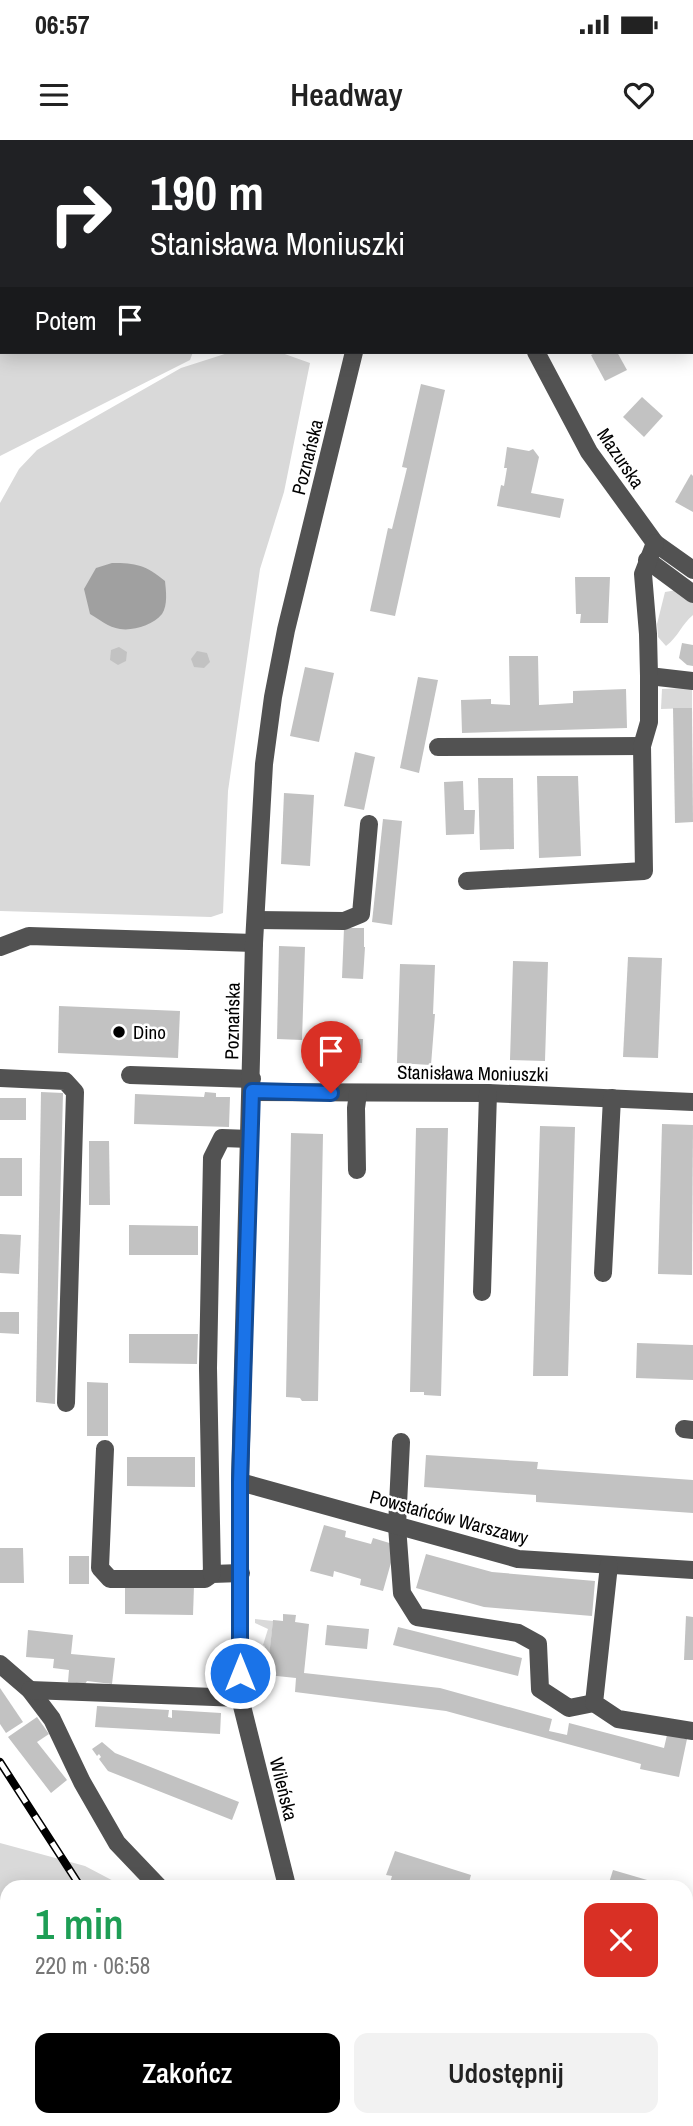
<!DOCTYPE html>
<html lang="pl">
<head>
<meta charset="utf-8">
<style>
	:root { --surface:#fff; --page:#f2f2f2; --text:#222; --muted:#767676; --accent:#000 }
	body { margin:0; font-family:"Archivo Narrow",sans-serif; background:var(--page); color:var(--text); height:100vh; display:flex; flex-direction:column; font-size:26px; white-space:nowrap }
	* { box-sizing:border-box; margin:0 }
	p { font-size:23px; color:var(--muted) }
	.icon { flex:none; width:38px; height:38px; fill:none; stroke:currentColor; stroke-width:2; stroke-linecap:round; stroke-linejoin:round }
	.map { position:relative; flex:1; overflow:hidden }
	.details { position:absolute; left:0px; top:1740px; width:693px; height:247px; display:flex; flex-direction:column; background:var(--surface); border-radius:21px 21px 0 0; box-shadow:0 4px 18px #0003 }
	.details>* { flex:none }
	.banner { position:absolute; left:0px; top:0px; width:693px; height:214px; box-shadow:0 4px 18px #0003; background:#202124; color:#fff; overflow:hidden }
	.pin { position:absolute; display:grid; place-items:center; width:60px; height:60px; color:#fff; margin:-72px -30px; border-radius:50% 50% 50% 0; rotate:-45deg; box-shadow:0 0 7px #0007 }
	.pin .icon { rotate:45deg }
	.me { position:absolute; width:77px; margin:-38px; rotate:0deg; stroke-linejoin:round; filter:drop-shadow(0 0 5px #0008) }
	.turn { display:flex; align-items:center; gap:24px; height:147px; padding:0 35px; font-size:32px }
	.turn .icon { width:91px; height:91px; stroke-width:2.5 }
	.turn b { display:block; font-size:49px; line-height:60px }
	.then { display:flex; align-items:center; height:66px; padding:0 35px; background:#0003; gap:14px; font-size:26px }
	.round { display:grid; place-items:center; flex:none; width:74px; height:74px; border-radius:14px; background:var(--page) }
	.head { display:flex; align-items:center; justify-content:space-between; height:119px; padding:0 35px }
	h1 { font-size:42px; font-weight:600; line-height:52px; color:#1e9e55 }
	.primary-button { display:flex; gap:14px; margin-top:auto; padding:14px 35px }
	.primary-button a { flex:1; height:80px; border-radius:14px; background:var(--accent); color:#fff; font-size:28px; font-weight:600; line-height:80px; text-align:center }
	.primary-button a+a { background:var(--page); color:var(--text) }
	.status { display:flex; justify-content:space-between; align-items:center; height:49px; padding:0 35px; background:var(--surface); direction:ltr }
	.status svg { height:19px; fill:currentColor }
	header { display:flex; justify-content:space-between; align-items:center; height:91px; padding:0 35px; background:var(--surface); font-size:32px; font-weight:600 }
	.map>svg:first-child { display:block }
	.green { fill:#d9d9d9 }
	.water { fill:#a0a0a0 }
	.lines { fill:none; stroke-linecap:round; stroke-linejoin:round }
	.stream { stroke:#a0a0a0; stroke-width:6 }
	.river { stroke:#a0a0a0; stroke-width:37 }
	.building { fill:#c2c2c2 }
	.minor { stroke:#525252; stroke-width:18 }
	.rail-casing { stroke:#000; stroke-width:8 }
	.rail { stroke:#fff; stroke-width:5; stroke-dasharray:16; stroke-linecap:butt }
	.route-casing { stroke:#114b97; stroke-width:18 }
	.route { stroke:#1a73e8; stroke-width:12 }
	.poi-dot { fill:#000; stroke:#fff; stroke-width:2.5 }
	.labels { text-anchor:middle; stroke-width:5; stroke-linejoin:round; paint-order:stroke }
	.street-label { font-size:19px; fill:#000; stroke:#fff }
	.poi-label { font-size:19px; fill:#000; stroke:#fff; text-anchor:start }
</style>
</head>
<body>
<div class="status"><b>06:57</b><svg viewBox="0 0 49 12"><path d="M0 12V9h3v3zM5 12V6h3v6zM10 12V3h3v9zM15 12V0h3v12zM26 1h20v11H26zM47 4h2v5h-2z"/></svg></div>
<header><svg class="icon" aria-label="menu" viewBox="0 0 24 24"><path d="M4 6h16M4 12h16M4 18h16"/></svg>Headway<svg class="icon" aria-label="heart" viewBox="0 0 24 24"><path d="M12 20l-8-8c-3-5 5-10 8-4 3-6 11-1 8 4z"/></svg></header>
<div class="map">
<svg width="693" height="1986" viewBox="0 0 693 1986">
	<rect width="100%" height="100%" fill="#fff"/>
	<!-- green -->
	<g class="green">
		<polygon points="0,0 384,0 384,2 2,2 2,212 193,212 190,220 0,316"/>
		<polygon points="231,212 279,212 310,223 284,352 260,429 228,651 223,773 211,777 0,771 0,363 19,329 37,310 181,228"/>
		<path d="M677 450 693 462V475C681 485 679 496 666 506L658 497 657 484 665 452Z"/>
		<polygon points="686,548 692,549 692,568 661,569 662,549"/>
		<polygon points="255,1479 273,1481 267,1537 255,1536 255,1531 261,1534 264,1523 262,1522 266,1515 262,1513 265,1506 263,1505 268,1489 255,1483"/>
		<polygon points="0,1703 85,1726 123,1746 7,1746 7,1979 350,1979 355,1986 0,1986"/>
	</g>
	<!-- water -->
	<path class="water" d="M112 423C136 423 146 425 165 441 166 451 168 465 162 474 153 485 134 491 120 489 108 487 100 480 90 474L84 449 96 428Z"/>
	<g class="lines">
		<!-- stream -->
		<polyline class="stream" points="192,1979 196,1986"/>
		<!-- river -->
		<g class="river">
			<polyline points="0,1823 7,1824"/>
			<polyline points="351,1979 356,1986"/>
		</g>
	</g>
	<!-- building -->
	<g class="building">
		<polygon points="597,212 617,212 627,230 605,241 591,215"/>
		<polygon points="421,244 445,250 395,476 370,471 388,388 392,389 407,328 402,327"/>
		<polygon points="642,257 663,276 644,297 623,277"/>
		<polygon points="507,307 529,311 533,309 539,317 531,353 564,359 560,378 497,366 501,345 504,346 507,328 504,328"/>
		<polygon points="691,334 693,336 693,372 675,362"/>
		<polygon points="575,437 610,437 608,483 580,483 581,474 576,474"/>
		<polygon points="682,503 693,505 693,526 687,525 679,518"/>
		<polygon points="119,507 127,512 126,521 118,525 110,520 111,510"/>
		<polygon points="197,511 207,513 210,522 204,528 194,527 191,519"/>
		<polygon points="509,516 538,516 539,565 573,563 573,551 626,549 627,588 462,593 461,560 491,559 491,564 510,565"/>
		<polygon points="305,527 334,533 319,602 290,596"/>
		<polygon points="418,537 438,540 419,633 400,628"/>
		<polygon points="673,568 692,568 693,682 675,683"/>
		<polygon points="355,612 375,617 364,670 344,666"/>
		<polygon points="537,636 578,636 581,716 539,718"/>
		<polygon points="478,638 513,638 514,709 480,710"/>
		<polygon points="463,641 464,670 475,670 474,694 446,695 444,642"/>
		<polygon points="284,653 314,655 310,726 281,724"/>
		<polygon points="383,679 402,681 392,785 372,782"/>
		<polygon points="344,788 364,788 364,807 365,807 363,839 342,838"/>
		<polygon points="279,806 305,807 302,900 277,899"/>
		<polygon points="628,817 662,818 658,918 623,917"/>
		<polygon points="513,821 548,822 545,921 510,920"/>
		<polygon points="400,824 435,825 433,874 435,874 431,925 397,923"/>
		<polygon points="59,866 180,871 178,918 58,913"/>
		<polygon points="326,898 363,899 362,923 325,922"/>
		<polygon points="41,952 63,953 55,1264 36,1262"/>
		<polygon points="205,952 216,953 216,957 230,957 229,987 134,984 135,954 204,957"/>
		<rect x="0" y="958" width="26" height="22"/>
		<polygon points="662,984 693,985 692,1135 658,1134"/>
		<polygon points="540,986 575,987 568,1236 533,1236"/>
		<polygon points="416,988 448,988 441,1256 424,1255 424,1252 410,1252"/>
		<polygon points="291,993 323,994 318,1261 302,1261 300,1258 286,1257"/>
		<polygon points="89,1001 109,1001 110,1065 89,1065"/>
		<rect x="0" y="1018" width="22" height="38"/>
		<polygon points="129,1085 198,1086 198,1115 129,1115"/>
		<polygon points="0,1094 21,1095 19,1134 0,1133"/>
		<polygon points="0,1172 19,1172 19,1194 0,1193"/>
		<polygon points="129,1194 198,1194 197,1224 129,1223"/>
		<polygon points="637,1203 693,1205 693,1240 636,1238"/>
		<polygon points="87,1242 108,1243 108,1296 87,1296"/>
		<polygon points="426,1315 538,1322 537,1329 693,1340 693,1373 536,1362 536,1355 424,1347"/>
		<polygon points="127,1317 195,1317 195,1347 127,1346"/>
		<polygon points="324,1385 346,1391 345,1397 371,1404 373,1398 396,1405 383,1451 360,1445 361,1439 334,1431 333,1437 310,1431"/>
		<polygon points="0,1408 23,1408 24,1443 0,1443"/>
		<polygon points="426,1414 492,1432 595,1441 592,1476 484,1467 416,1448"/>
		<rect x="69" y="1416" width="20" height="28"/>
		<polygon points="125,1445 194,1446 193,1475 125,1474"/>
		<polygon points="283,1474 296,1475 295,1482 309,1484 304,1533 440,1548 552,1579 549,1591 567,1595 569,1583 664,1608 667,1595 687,1599 679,1637 640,1629 641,1624 446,1571 295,1552 296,1538 267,1535 273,1480 283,1481"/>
		<polygon points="686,1476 693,1477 693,1520 684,1520"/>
		<polygon points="327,1485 369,1489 367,1509 325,1505"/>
		<polygon points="398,1487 522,1518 518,1536 393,1505"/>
		<polygon points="28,1490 73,1495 71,1514 115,1518 112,1544 87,1541 85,1544 68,1542 69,1530 53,1528 54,1519 26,1517"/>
		<polygon points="0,1548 23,1582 6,1593 0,1584"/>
		<polygon points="97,1566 169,1570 168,1577 172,1578 172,1570 221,1573 220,1594 95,1587"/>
		<polygon points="37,1577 49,1594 37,1602 67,1640 51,1653 8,1597"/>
		<polygon points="102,1602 115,1613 239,1662 232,1680 108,1631 99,1619 101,1617 99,1614 97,1616 92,1609"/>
		<polygon points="395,1711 471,1735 468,1746 389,1746 392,1736 386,1735"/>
		<polygon points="613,1730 654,1742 652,1746 608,1746"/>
		<polygon points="457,1979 531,1979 528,1986 470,1986"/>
		<polygon points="632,1979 652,1986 615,1986 595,1980"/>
	</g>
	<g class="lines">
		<!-- minor -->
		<g class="minor">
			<polyline points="428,0 429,2"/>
			<polyline points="536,212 589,312 655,403 693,430"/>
			<polyline points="647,420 693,454"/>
			<polyline points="649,536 693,541"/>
			<polyline points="438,607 642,606"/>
			<polyline points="467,741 644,731 642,606 649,582 649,536 648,494 643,434 655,403"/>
			<polyline points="256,780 344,781 361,774 369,684"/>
			<polyline points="0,807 29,796 254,803"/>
			<polyline points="130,935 252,939"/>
			<polyline points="0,938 65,941 75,952 66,1263"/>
			<polyline points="252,952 488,953 693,962"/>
			<polyline points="357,1030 356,968 358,953"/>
			<polyline points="603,1133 612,958"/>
			<polyline points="482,1152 488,953"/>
			<polyline points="684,1289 693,1290"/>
			<polyline points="401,1302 397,1386 402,1453 417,1477 518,1493 538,1504 540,1549 569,1568 594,1563"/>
			<polyline points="105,1309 100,1428 110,1439 205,1439 212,1434 241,1433"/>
			<polyline points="240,1342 518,1419 693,1430"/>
			<polyline points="609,1425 594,1563 618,1579 693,1591"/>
			<polyline points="212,1434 208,1228 212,1018 222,998 250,999"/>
			<polyline points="0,1524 30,1550 52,1579 82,1642 117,1703 158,1746"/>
			<polyline points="30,1550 240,1558"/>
			<polyline points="287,1746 240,1558 240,1342 254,803 264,624 273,557 286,490 354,212"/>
			<polyline points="423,1979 435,1986"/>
		</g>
		<!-- rail casing -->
		<g class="rail-casing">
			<g id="rail">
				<polyline points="0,1622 80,1746"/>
				<polyline points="208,1979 212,1986"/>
			</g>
		</g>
		<!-- rail -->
		<use href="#rail" class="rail"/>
	</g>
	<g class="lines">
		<!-- route casing -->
		<g class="route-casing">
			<polyline id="route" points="240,1533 240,1342 252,951 331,953"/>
		</g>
		<!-- route -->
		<use href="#route" class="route"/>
	</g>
	<!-- markers -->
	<circle class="poi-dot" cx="119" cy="892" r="7"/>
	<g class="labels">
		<!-- street labels -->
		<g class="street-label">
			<text transform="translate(307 317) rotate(-76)" y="7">Poznańska</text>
			<text transform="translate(621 318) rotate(56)" y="7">Mazurska</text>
			<text transform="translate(232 881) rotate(-89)" y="7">Poznańska</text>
			<text transform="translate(473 933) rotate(1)" y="7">Stanisława Moniuszki</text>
			<text transform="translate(449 1377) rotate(15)" y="7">Powstańców Warszawy</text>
			<text transform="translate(284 1649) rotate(76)" y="7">Wileńska</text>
		</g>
		<!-- poi labels -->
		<g class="poi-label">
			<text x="133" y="899">Dino</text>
		</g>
	</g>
</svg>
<div class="pin" style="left:331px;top:953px;background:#d93025"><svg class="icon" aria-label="arrive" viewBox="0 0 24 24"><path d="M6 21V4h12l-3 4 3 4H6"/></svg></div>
<svg class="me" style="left:240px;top:1533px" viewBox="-20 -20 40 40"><circle r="17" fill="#1a73e8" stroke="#fff" stroke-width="3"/><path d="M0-11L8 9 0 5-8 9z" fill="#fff"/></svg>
<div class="banner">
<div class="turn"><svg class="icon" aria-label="right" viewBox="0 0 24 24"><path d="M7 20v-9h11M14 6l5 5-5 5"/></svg><div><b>190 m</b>Stanisława Moniuszki</div></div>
<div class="then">Potem<svg class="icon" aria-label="arrive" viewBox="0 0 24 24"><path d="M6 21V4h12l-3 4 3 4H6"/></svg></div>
</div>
<section class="details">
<div class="head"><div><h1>1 min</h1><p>220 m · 06:58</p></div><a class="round" style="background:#d93025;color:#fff"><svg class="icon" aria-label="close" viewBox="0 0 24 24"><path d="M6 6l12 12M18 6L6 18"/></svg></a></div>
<div class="primary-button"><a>Zakończ</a><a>Udostępnij</a></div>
</section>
</div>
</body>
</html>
